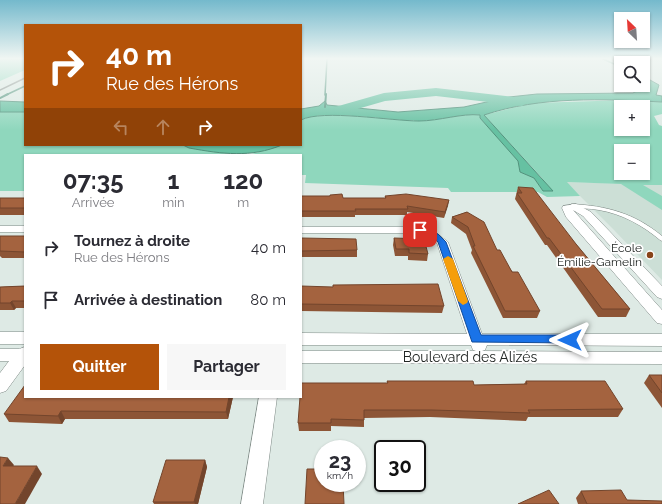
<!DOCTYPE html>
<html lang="fr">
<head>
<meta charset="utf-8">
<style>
	:root { --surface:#fff; --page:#f7f7f7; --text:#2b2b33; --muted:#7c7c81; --accent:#b45309 }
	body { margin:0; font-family:Raleway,sans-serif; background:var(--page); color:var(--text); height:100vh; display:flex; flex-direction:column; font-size:15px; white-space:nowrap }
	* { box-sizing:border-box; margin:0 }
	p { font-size:13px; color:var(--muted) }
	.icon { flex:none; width:22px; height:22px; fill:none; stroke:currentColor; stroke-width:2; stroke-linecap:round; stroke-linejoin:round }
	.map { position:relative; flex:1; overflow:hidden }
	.side { position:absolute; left:24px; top:154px; width:278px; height:244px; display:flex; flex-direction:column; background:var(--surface); border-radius:0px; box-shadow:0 1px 3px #0004 }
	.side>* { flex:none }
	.banner { position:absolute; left:24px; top:24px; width:278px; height:122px; border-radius:0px; box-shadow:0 1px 3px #0004; background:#b45309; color:#fff; overflow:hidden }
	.needle { width:26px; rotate:335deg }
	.buttons { position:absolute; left:614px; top:12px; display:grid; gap:8px }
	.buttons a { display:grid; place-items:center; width:36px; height:36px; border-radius:0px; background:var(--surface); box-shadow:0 1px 3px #0004; font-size:20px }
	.speed { position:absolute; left:314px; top:440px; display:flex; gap:8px; font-size:20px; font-weight:700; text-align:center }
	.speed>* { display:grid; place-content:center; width:52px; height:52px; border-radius:50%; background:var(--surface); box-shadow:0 1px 3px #0004; line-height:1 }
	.speed small { font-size:10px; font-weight:400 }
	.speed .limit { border:2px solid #111; border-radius:6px; background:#fff; color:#111 }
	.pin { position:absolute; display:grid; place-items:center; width:34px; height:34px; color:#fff; margin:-17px; border-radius:8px; box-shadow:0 2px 6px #0006 }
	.me { position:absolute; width:44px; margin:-22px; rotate:270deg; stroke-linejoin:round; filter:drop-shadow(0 0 3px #0008) }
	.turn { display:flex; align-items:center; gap:14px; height:84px; padding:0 16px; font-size:18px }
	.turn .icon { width:52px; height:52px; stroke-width:2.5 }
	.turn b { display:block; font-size:28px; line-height:34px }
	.lanes { display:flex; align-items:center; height:38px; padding:0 16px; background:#0003; justify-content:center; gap:20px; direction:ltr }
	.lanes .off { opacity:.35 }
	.eta { display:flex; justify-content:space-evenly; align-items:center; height:68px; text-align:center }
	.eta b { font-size:24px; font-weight:700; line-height:28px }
	.cta { display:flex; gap:8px; margin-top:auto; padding:8px 16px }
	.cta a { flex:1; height:46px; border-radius:0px; background:var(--accent); color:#fff; font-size:16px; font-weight:700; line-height:46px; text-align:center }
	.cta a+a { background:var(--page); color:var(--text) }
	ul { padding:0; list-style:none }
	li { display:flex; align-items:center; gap:12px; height:52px; padding:0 16px }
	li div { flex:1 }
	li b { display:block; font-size:15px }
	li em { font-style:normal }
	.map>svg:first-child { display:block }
	.built { fill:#ccdfd6 }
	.green { fill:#8fd7bd; fill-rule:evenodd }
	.water { fill:#66c1a2; stroke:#51927c }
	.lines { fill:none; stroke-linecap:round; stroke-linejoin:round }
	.stream-far1 { stroke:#51927c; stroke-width:1.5 }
	.stream { stroke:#51927c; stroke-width:2 }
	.river { fill:#66c1a2; fill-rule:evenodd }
	.service-casing { stroke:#7d8884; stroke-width:1 }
	.minor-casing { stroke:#7d8884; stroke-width:1 }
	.service { fill:#fff; fill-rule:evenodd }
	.minor { fill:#fff; fill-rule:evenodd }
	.rail { stroke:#828a86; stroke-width:1.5 }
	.wall { fill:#8d5536 }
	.shaded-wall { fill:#73452c }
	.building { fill:#a4633f; stroke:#73452c }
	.route { fill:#1a73e8; stroke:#114b97 }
	.slow { fill:#f59e0b }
	.poi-dot { fill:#884419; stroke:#fff; stroke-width:1.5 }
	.labels { text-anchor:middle; stroke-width:3.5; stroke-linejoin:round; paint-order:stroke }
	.poi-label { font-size:12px; fill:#212523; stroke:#fff; text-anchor:end }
	.near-street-label { font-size:14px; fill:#212523; stroke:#fff }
</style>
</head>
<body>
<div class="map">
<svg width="662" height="504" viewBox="0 0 662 504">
	<rect width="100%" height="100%" fill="#deeae5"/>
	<!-- built -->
	<polygon class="built" points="566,182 662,185 662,280 614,230"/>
	<!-- green -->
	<g class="green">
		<polygon points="0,59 25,59 25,70 0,81"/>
		<path d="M628 100 662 102V114L654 116 659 125 662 126V185H643L662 196V210L621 184 567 182 580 196 547 197 538 192H451L448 188 305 183 306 175H301V155H25V191H0V112H25V145H183L189 148 235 155 252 154 282 145H301V120C322 109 392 121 420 121 439 121 462 113 481 115L480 118 518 161 520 172 534 178 543 191H552L541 177 484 115 532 103ZM621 107H643V129H621ZM621 151H643V173H621Z"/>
	</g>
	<!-- water -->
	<g class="water">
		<path d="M643 76 659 85 656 95 662 96V102C603 99 541 96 484 115L553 191H543L534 178 520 172 518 161 480 118V115C462 113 439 121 419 121 392 121 322 109 301 120V109L319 106 325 101 327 105 398 112 464 107 509 97 537 94 633 93C642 89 643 85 643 76Z"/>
		<polygon points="0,101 25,102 25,112 0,112"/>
		<path d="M183 145H282C250 158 223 154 189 148Z"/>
	</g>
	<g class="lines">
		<!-- stream-far1 -->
		<g class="stream-far1">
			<polyline points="603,59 621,67"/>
			<polyline points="6,95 25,86"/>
			<polyline points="325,95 327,59"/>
		</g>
		<!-- stream -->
		<g class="stream">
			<polyline points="0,98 8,94"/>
			<polyline points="325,107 326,94"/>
		</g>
		<!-- river -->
		<polygon class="river" points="436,88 522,98 528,102 522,106 436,96 385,101 340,114 335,113 333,110 335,107 384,93"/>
		<!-- service casing -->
		<g class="service-casing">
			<path id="service" d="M572 204C607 206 634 213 662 236V241L660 240C642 225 622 214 599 210 589 208 580 209 570 207L569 206Z"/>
		</g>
		<!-- minor casing -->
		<g class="minor-casing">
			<g id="minor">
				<polygon points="576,204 591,212 662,286 662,299 657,297 583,216 573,210 662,310 662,324 657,323 566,217 562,208 563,206"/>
				<rect x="0" y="226" width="25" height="6"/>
				<polygon points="301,227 416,227 434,231 448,242 482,334 662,334 662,346 487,345 485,350 482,351 662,352 662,364 301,363 301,351 476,351 473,350 471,345 301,345 301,333 467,334 437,243 426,236 416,233 301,233"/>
				<rect x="0" y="332" width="25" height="12"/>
				<polygon points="25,347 25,365 6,391 0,393 0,373 9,361 0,361 0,349 19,349"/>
				<polygon points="259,397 277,397 263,504 241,504"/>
			</g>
		</g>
		<!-- service -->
		<use href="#service" class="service"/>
		<!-- minor -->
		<use href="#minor" class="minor"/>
		<!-- rail -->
		<polyline class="rail" points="0,90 25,78"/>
	</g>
	<!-- wall -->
	<g class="wall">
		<polygon points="518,187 576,244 630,309 626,317 598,317 547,245 545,245 515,199"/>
		<polygon points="301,196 343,198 385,198 385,196 449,200 444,218 407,212 407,215 355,215 355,217 301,217"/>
		<rect x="0" y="198" width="25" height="17"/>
		<polygon points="467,212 497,250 540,311 537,318 503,318 471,253 472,250 466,234 451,223 452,217"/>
		<polygon points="0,236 25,236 25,258 2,258 0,256"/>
		<polygon points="301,238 357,250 357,257 301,257"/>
		<polygon points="394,238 428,254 427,261 408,260 408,256 395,256 393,245"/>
		<polygon points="25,286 25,308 16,308 14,310 0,310 0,287"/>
		<polygon points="301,286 444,306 442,313 301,311"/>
		<polygon points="649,375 662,375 662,408 644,383"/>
		<polygon points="387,381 474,385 524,384 526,381 623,409 618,417 528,417 526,421 430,417 364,418 364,427 331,426 331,431 299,431 298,423 387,383"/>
		<polygon points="233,397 228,419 65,419 62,424 9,422 4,414"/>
		<polygon points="205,460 207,467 198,504 154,504 153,502"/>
		<polygon points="581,491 627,500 662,504 578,504 576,498"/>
	</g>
	<!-- shaded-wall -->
	<g class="shaded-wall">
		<polygon points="449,200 448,206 444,218 445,212"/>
		<polygon points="12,301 16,308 14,310 10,303"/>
		<polygon points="229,397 233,397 228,419 226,412"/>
		<polygon points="61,411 65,419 62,424 58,416"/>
		<polygon points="8,458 14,465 9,473 3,466"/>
		<polygon points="205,460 207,467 198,504 195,504 194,502"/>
		<polygon points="37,466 42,474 25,504 15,504"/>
	</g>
	<!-- building -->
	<g class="building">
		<polygon points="518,187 533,188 576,244 630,309 602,309 549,238 547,238 517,193 522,193"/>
		<polygon points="342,194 343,198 386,198 385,196 406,194 449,200 445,212 407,206 408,209 355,209 356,211 301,211 301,196 330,196 330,195"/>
		<rect x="0" y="198" width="25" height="10"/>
		<polygon points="467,212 484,222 497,250 500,250 512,272 518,272 540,311 505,311 473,246 475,246 468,227 452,217"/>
		<polygon points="0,236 25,236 25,252 0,251"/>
		<polygon points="301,238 356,239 357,250 301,251"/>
		<polygon points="394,238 424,239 428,254 409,253 409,249 396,249"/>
		<polygon points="438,284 444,306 301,304 301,286 333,287 333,285"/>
		<polygon points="25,286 25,301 12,301 10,303 0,303 0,287"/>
		<polygon points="649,375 662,375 662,393"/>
		<polygon points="387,381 473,381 474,385 527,384 526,381 605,381 623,409 528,410 530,413 432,410 364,410 364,420 331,419 331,423 298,423 300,397 301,397 301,383 388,383"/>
		<polygon points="25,385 25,397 229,397 226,412 61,411 58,416 4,414"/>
		<polygon points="0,457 8,458 3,466 37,466 15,504 0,504"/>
		<polygon points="166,460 205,460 194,502 153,502"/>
		<polygon points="307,469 323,469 323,483 343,483 344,504 305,504"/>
		<polygon points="549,490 559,504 518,504"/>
		<polygon points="621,490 627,500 662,501 662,504 587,504 581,491"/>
	</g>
	<!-- sky -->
	<linearGradient id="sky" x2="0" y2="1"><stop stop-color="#74b9cc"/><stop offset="0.45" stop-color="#f0f6f3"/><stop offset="1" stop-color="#f0f6f3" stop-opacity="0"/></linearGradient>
	<rect width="662" height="130" fill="url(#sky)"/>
	<!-- route -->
	<polygon class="route" points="420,228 438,234 446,242 481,335 570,335 574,336 576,340 574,343 472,342 438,242 432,237 418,232 416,230"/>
	<!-- slow -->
	<polygon class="slow" points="448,256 453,259 468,301 467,303 463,305 458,301 443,259"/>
	<!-- markers -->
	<circle class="poi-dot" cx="650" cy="255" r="4"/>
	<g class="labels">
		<!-- poi labels -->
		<g class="poi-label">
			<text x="642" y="252">École<tspan x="642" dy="14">Émilie-Gamelin</tspan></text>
		</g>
		<!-- near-street labels -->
		<g class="near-street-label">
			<text x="470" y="362">Boulevard des Alizés</text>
		</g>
	</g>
</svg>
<div class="buttons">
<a><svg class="needle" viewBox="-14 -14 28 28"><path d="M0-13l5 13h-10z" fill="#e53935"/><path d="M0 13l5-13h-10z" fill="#7c7c81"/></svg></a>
<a><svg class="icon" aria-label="search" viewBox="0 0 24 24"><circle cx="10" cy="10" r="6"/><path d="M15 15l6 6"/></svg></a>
<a>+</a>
<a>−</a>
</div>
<div class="speed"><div>23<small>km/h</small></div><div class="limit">30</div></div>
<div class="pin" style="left:420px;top:230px;background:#d93025"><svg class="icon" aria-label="arrive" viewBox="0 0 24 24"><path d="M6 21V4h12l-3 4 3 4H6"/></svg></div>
<svg class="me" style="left:570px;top:340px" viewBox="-20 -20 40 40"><path d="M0-17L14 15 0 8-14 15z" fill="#1a73e8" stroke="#fff" stroke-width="4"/></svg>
<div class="banner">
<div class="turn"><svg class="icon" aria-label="right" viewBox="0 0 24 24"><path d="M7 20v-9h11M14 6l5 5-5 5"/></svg><div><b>40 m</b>Rue des Hérons</div></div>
<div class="lanes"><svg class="icon off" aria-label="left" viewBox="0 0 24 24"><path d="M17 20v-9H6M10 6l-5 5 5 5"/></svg><svg class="icon off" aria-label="ahead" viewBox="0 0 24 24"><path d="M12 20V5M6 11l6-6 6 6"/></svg><svg class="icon" aria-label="right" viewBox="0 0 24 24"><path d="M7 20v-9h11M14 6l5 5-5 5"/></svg></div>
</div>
<section class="side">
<div class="eta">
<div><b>07:35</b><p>Arrivée</p></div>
<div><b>1</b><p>min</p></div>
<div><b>120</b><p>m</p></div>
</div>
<ul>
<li><svg class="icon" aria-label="right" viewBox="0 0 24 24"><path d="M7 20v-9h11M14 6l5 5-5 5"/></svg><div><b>Tournez à droite</b><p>Rue des Hérons</p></div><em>40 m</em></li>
<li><svg class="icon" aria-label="arrive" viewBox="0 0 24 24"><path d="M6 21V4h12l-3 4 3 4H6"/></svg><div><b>Arrivée à destination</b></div><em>80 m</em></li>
</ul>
<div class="cta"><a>Quitter</a><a>Partager</a></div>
</section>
</div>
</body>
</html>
